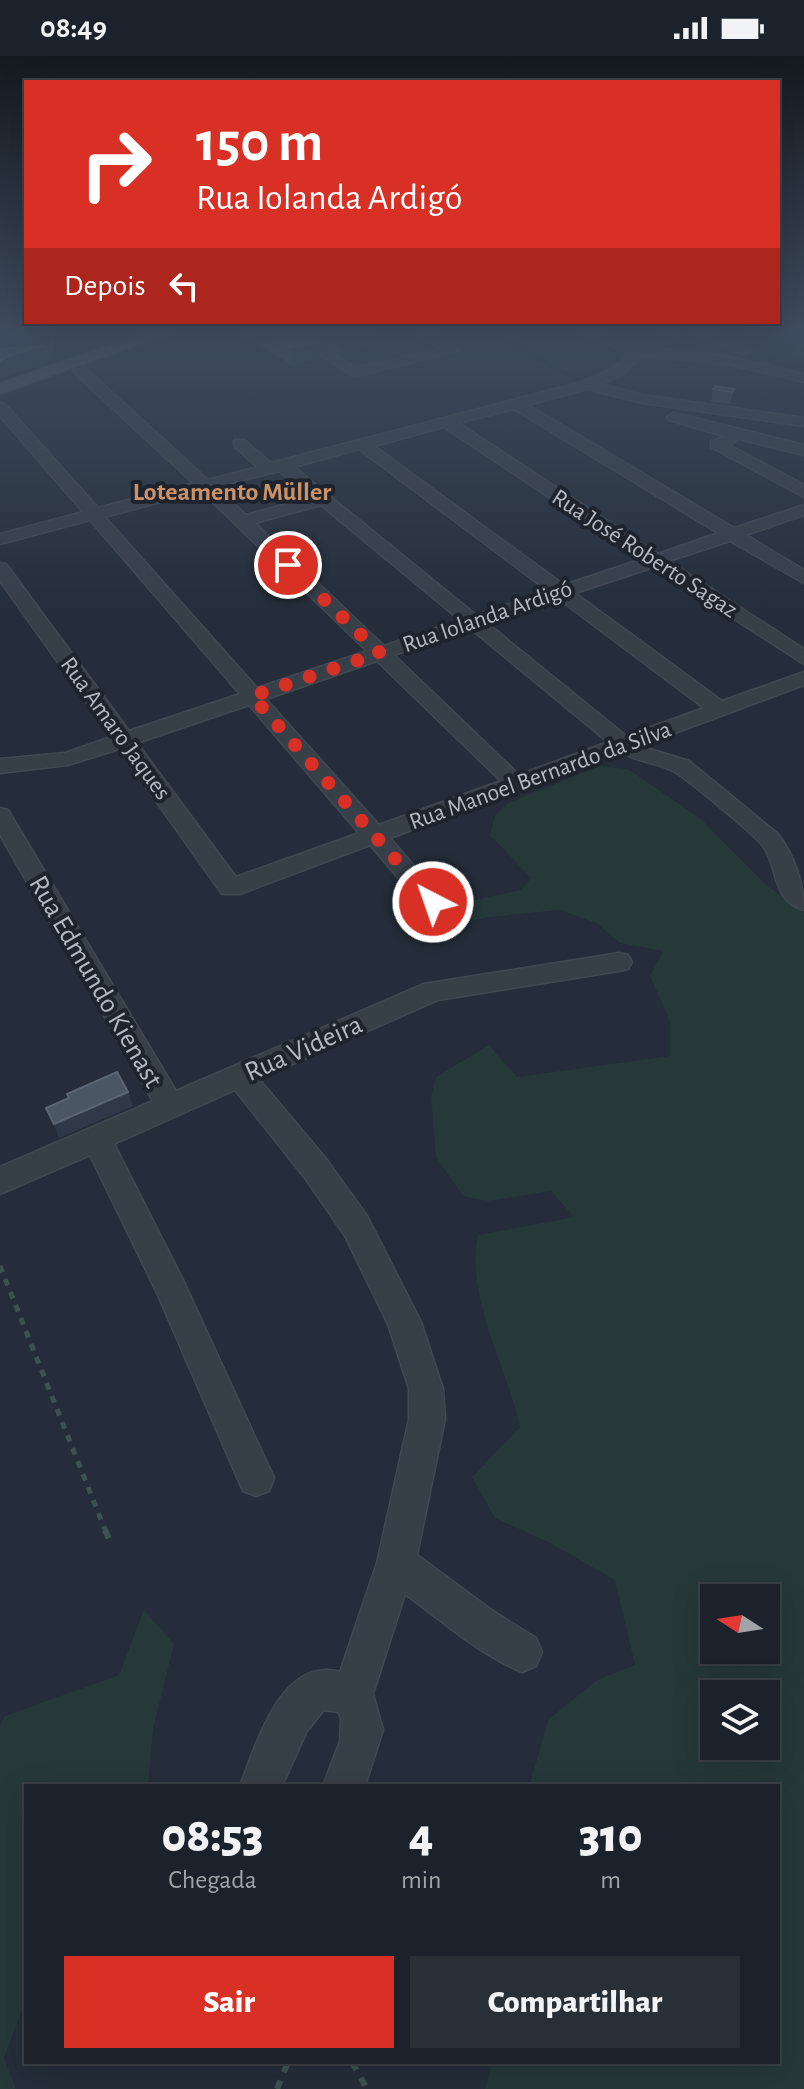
<!DOCTYPE html>
<html lang="pt">
<head>
<meta charset="utf-8">
<style>
	:root { --surface:#1b222b; --page:#282f37; --text:#f1f3f6; --muted:#a0a4a9; --line:#393f47; --accent:#d93025 }
	body { margin:0; font-family:"Alegreya Sans",sans-serif; background:var(--page); color:var(--text); height:100vh; display:flex; flex-direction:column; font-size:30px; white-space:nowrap }
	* { box-sizing:border-box; margin:0 }
	p { font-size:26px; color:var(--muted) }
	.icon { flex:none; width:44px; height:44px; fill:none; stroke:currentColor; stroke-width:2; stroke-linecap:round; stroke-linejoin:round }
	.map { position:relative; flex:1; overflow:hidden }
	.side { position:absolute; left:24px; top:1728px; width:756px; height:280px; display:flex; flex-direction:column; background:var(--surface); border-radius:0px; box-shadow:0 8px 32px #0002,0 0 0 2px var(--line) }
	.side>* { flex:none }
	.top-card { position:absolute; left:24px; top:24px; width:756px; height:244px; border-radius:0px; box-shadow:0 8px 32px #0002,0 0 0 2px var(--line); background:#d93025; color:#fff; overflow:hidden }
	.needle { width:52px; rotate:282deg }
	.fabs { position:absolute; left:700px; top:1528px; display:grid; gap:16px }
	.fabs a { display:grid; place-items:center; width:80px; height:80px; border-radius:0px; background:var(--surface); box-shadow:0 8px 32px #0002,0 0 0 2px var(--line); font-size:40px }
	.pin { position:absolute; display:grid; place-items:center; width:68px; height:68px; color:#fff; margin:-34px; border:4px solid #fff; border-radius:50%; box-shadow:0 2px 8px #0007 }
	.me { position:absolute; width:88px; margin:-44px; rotate:319deg; stroke-linejoin:round; filter:drop-shadow(0 0 6px #0008) }
	.turn { display:flex; align-items:center; gap:28px; height:168px; padding:0 40px; font-size:36px }
	.turn .icon { width:104px; height:104px; stroke-width:2.5 }
	.turn b { display:block; font-size:56px; line-height:68px }
	.then { display:flex; align-items:center; height:76px; padding:0 40px; background:#0003; gap:16px; font-size:30px }
	.eta { display:flex; justify-content:space-evenly; align-items:center; height:136px; text-align:center }
	.eta b { font-size:48px; font-weight:800; line-height:56px }
	.button { display:flex; gap:16px; margin-top:auto; padding:16px 40px }
	.button a { flex:1; height:92px; border-radius:0px; background:var(--accent); color:#fff; font-size:32px; font-weight:800; line-height:92px; text-align:center }
	.button a+a { background:var(--page); color:var(--text) }
	.status { display:flex; justify-content:space-between; align-items:center; height:56px; padding:0 40px; background:var(--surface); direction:ltr }
	.status svg { height:22px; fill:currentColor }
	.map>svg:first-child { display:block }
	.green { fill:#26383a; fill-rule:evenodd }
	.lines { fill:none; stroke-linecap:round; stroke-linejoin:round }
	.stream { stroke:#182436; stroke-width:3 }
	.minor-casing { stroke:#404852; stroke-width:3 }
	.major-casing { stroke:#404852; stroke-width:3 }
	.path-far1 { stroke:#3e5152; stroke-width:5; stroke-dasharray:7 7; stroke-linecap:butt }
	.path { stroke:#3e5152; stroke-width:6; stroke-dasharray:9 9; stroke-linecap:butt }
	.minor { fill:#373f49; fill-rule:evenodd }
	.major { fill:#555e69; fill-rule:evenodd }
	.wall { fill:#3f4958 }
	.shaded-wall { fill:#2f3947 }
	.building { fill:#4b5664; stroke:#5b6573; stroke-width:2 }
	.route { stroke:#d93025; stroke-width:14; stroke-dasharray:0 25.2 }
	.labels { text-anchor:middle; stroke-width:8; stroke-linejoin:round; paint-order:stroke }
	.far-street-label { font-size:24px; fill:#b2bac5; stroke:#1d242e }
	.far-quarter-label { font-size:26px; font-weight:bold; fill:#cc9267; stroke:#1d242e }
	.street-label { font-size:28px; fill:#b2bac5; stroke:#1d242e }
</style>
</head>
<body>
<div class="status"><b>08:49</b><svg viewBox="0 0 49 12"><path d="M0 12V9h3v3zM5 12V6h3v6zM10 12V3h3v9zM15 12V0h3v12zM26 1h20v11H26zM47 4h2v5h-2z"/></svg></div>
<div class="map">
<svg width="804" height="2033" viewBox="0 0 804 2033">
	<rect width="100%" height="100%" fill="#242d39"/>
	<!-- green -->
	<g class="green">
		<path d="M600 710 628 713 700 762 764 827 804 857V2033H485L492 2006H778V1730H527L530 1728 548 1664 597 1624 635 1609 615 1524 550 1487 495 1462 472 1421 520 1371C507 1310 465 1242 478 1179L574 1161 551 1135 488 1145 463 1140 436 1101 431 1040 436 1021 489 989 517 1021 670 1000V965L650 920 663 895 620 887 598 868 561 854 488 861 446 871 414 869 469 845 521 834 531 822 490 779 495 760 508 747ZM714 1542H766V1594H714ZM714 1638H766V1690H714Z"/>
		<polygon points="144,1554 174,1588 153,1673 148,1730 26,1730 26,1943 4,2002 16,2033 0,2033 0,1670 5,1660 119,1619"/>
	</g>
	<g class="lines">
		<!-- stream -->
		<polyline class="stream" points="491,276 578,324"/>
		<!-- minor casing -->
		<g class="minor-casing">
			<g id="minor">
				<polygon points="41,276 53,276 50,303 38,300"/>
				<polygon points="285,276 301,276 356,312 441,293 415,276 431,276 460,294 354,321"/>
				<path d="M575 276H595L639 291 666 276H683L655 293 727 300 804 318V326L727 308 643 300 622 319 600 328 642 339 804 362V370L642 347 587 333 528 349 734 472 804 449V459L746 479 804 514V527L730 485 669 505 804 593V608L654 511 575 537 722 645 804 616V629L640 690 689 705 778 778C794 799 804 828 804 854 771 845 779 812 763 790 756 780 685 721 673 715 657 706 638 707 621 696L390 782 445 846 442 852 433 854 424 852 370 789 240 838H222L119 693 68 709 0 717V703L65 697 111 681 0 525V507L6 508 129 675 240 638 90 464 0 488V478L83 456 0 360V347L5 348 98 452 193 427 69 312V306H79L208 424 257 411 234 390V384H244L271 407 582 326 612 313 631 297ZM514 353 718 477 658 498 458 367ZM444 371 642 503 564 529 374 390ZM359 393 548 535 476 559 294 411ZM279 415 311 441 246 459 216 431ZM201 435 367 595 257 632 105 461ZM321 449 460 564 384 590 255 467ZM559 543 704 652 626 680 487 567ZM471 573 608 686 519 719 394 599ZM377 605 501 725 379 769 266 643ZM249 649 359 777 236 821 137 687Z"/>
				<polygon points="690,276 709,276 753,295 741,298"/>
				<polygon points="674,357 804,389 804,399 739,383 729,389 804,429 804,441 711,391 711,385 727,381 669,364 667,361"/>
				<path d="M0 752 8 754 11 759 176 1035 424 928 619 897 628 899 632 906 628 913 619 915 438 944 259 1023 327 1104 367 1160 421 1266 443 1333 445 1363 417 1499 493 1555 536 1582 542 1596 536 1610 522 1616C479 1598 442 1565 405 1538L373 1638 383 1674 365 1730H323L340 1685 341 1663 338 1656 324 1654 307 1675 282 1730H240C256 1689 281 1600 340 1616L377 1507 409 1363V1333L388 1268 345 1180 305 1122 235 1034 114 1088 182 1222 274 1422 269 1435 256 1440 243 1435 157 1237 90 1099 0 1138V1111L153 1045 0 779Z"/>
			</g>
		</g>
		<!-- major casing -->
		<g class="major-casing">
			<polygon id="major" points="148,276 174,276 0,338 0,327"/>
		</g>
		<!-- path-far1 -->
		<polyline class="path-far1" points="0,1210 106,1476"/>
		<!-- path -->
		<g class="path">
			<polyline points="105,1474 109,1483"/>
			<polyline points="352,2006 367,2033"/>
			<polyline points="277,2033 288,2006"/>
		</g>
		<!-- minor -->
		<use href="#minor" class="minor"/>
		<!-- major -->
		<use href="#major" class="major"/>
	</g>
	<!-- wall -->
	<g class="wall">
		<polygon points="238,276 304,276 320,302 292,309"/>
		<polygon points="307,276 373,276 373,290 339,298"/>
		<polygon points="713,333 734,333 730,348 711,346"/>
	</g>
	<!-- shaded-wall -->
	<g class="shaded-wall">
		<polygon points="38,276 36,292 43,290 47,308 13,318 0,325 0,305 9,295 5,279"/>
		<polygon points="359,276 373,276 373,290 339,298 339,281"/>
		<polygon points="319,286 320,302 292,309 291,292"/>
		<polygon points="128,1036 133,1050 59,1082 54,1068"/>
	</g>
	<!-- building -->
	<g class="building">
		<polygon points="4,276 31,276 5,279"/>
		<polygon points="264,276 304,276 319,286 291,292"/>
		<polygon points="331,276 359,276 339,281"/>
		<polygon points="43,290 9,300 0,305 0,293"/>
		<polygon points="715,330 734,333 732,336 713,333"/>
		<polygon points="117,1016 128,1036 54,1068 46,1052 69,1042 67,1038"/>
	</g>
	<!-- sky -->
	<linearGradient id="sky" x2="0" y2="1"><stop stop-color="#14191f"/><stop offset="0.49" stop-color="#3f4c5f"/><stop offset="1" stop-color="#3f4c5f" stop-opacity="0"/></linearGradient>
	<rect width="804" height="561" fill="url(#sky)"/>
	<g class="lines">
		<!-- route -->
		<polyline class="route" points="288,509 380,597 252,640 433,846"/>
	</g>
	<g class="labels">
		<!-- far-street labels -->
		<g class="far-street-label">
			<text transform="translate(645 497) rotate(33)" y="8">Rua José Roberto Sagaz</text>
			<text transform="translate(487 560) rotate(-19)" y="8">Rua Iolanda Ardigó</text>
			<text transform="translate(116 672) rotate(54)" y="8">Rua Amaro Jaques</text>
			<text transform="translate(540 719) rotate(-20)" y="8">Rua Manoel Bernardo da Silva</text>
		</g>
		<!-- far-quarter labels -->
		<g class="far-quarter-label">
			<text x="232" y="444">Loteamento Müller</text>
		</g>
		<!-- street labels -->
		<g class="street-label">
			<text transform="translate(97 925) rotate(60)" y="10">Rua Edmundo Kienast</text>
			<text transform="translate(303 991) rotate(-24)" y="10">Rua Videira</text>
		</g>
	</g>
</svg>
<div class="fabs">
<a><svg class="needle" viewBox="-14 -14 28 28"><path d="M0-13l5 13h-10z" fill="#e53935"/><path d="M0 13l5-13h-10z" fill="#a0a4a9"/></svg></a>
<a><svg class="icon" aria-label="layers" viewBox="0 0 24 24"><path d="M12 4l9 5-9 5-9-5zM3 14l9 5 9-5"/></svg></a>
</div>
<div class="pin" style="left:288px;top:509px;background:#d93025"><svg class="icon" aria-label="arrive" viewBox="0 0 24 24"><path d="M6 21V4h12l-3 4 3 4H6"/></svg></div>
<svg class="me" style="left:433px;top:846px" viewBox="-20 -20 40 40"><circle r="17" fill="#d93025" stroke="#fff" stroke-width="3"/><path d="M0-11L8 9 0 5-8 9z" fill="#fff"/></svg>
<div class="top-card">
<div class="turn"><svg class="icon" aria-label="right" viewBox="0 0 24 24"><path d="M7 20v-9h11M14 6l5 5-5 5"/></svg><div><b>150 m</b>Rua Iolanda Ardigó</div></div>
<div class="then">Depois<svg class="icon" aria-label="left" viewBox="0 0 24 24"><path d="M17 20v-9H6M10 6l-5 5 5 5"/></svg></div>
</div>
<section class="side">
<div class="eta">
<div><b>08:53</b><p>Chegada</p></div>
<div><b>4</b><p>min</p></div>
<div><b>310</b><p>m</p></div>
</div>
<div class="button"><a>Sair</a><a>Compartilhar</a></div>
</section>
</div>
</body>
</html>
